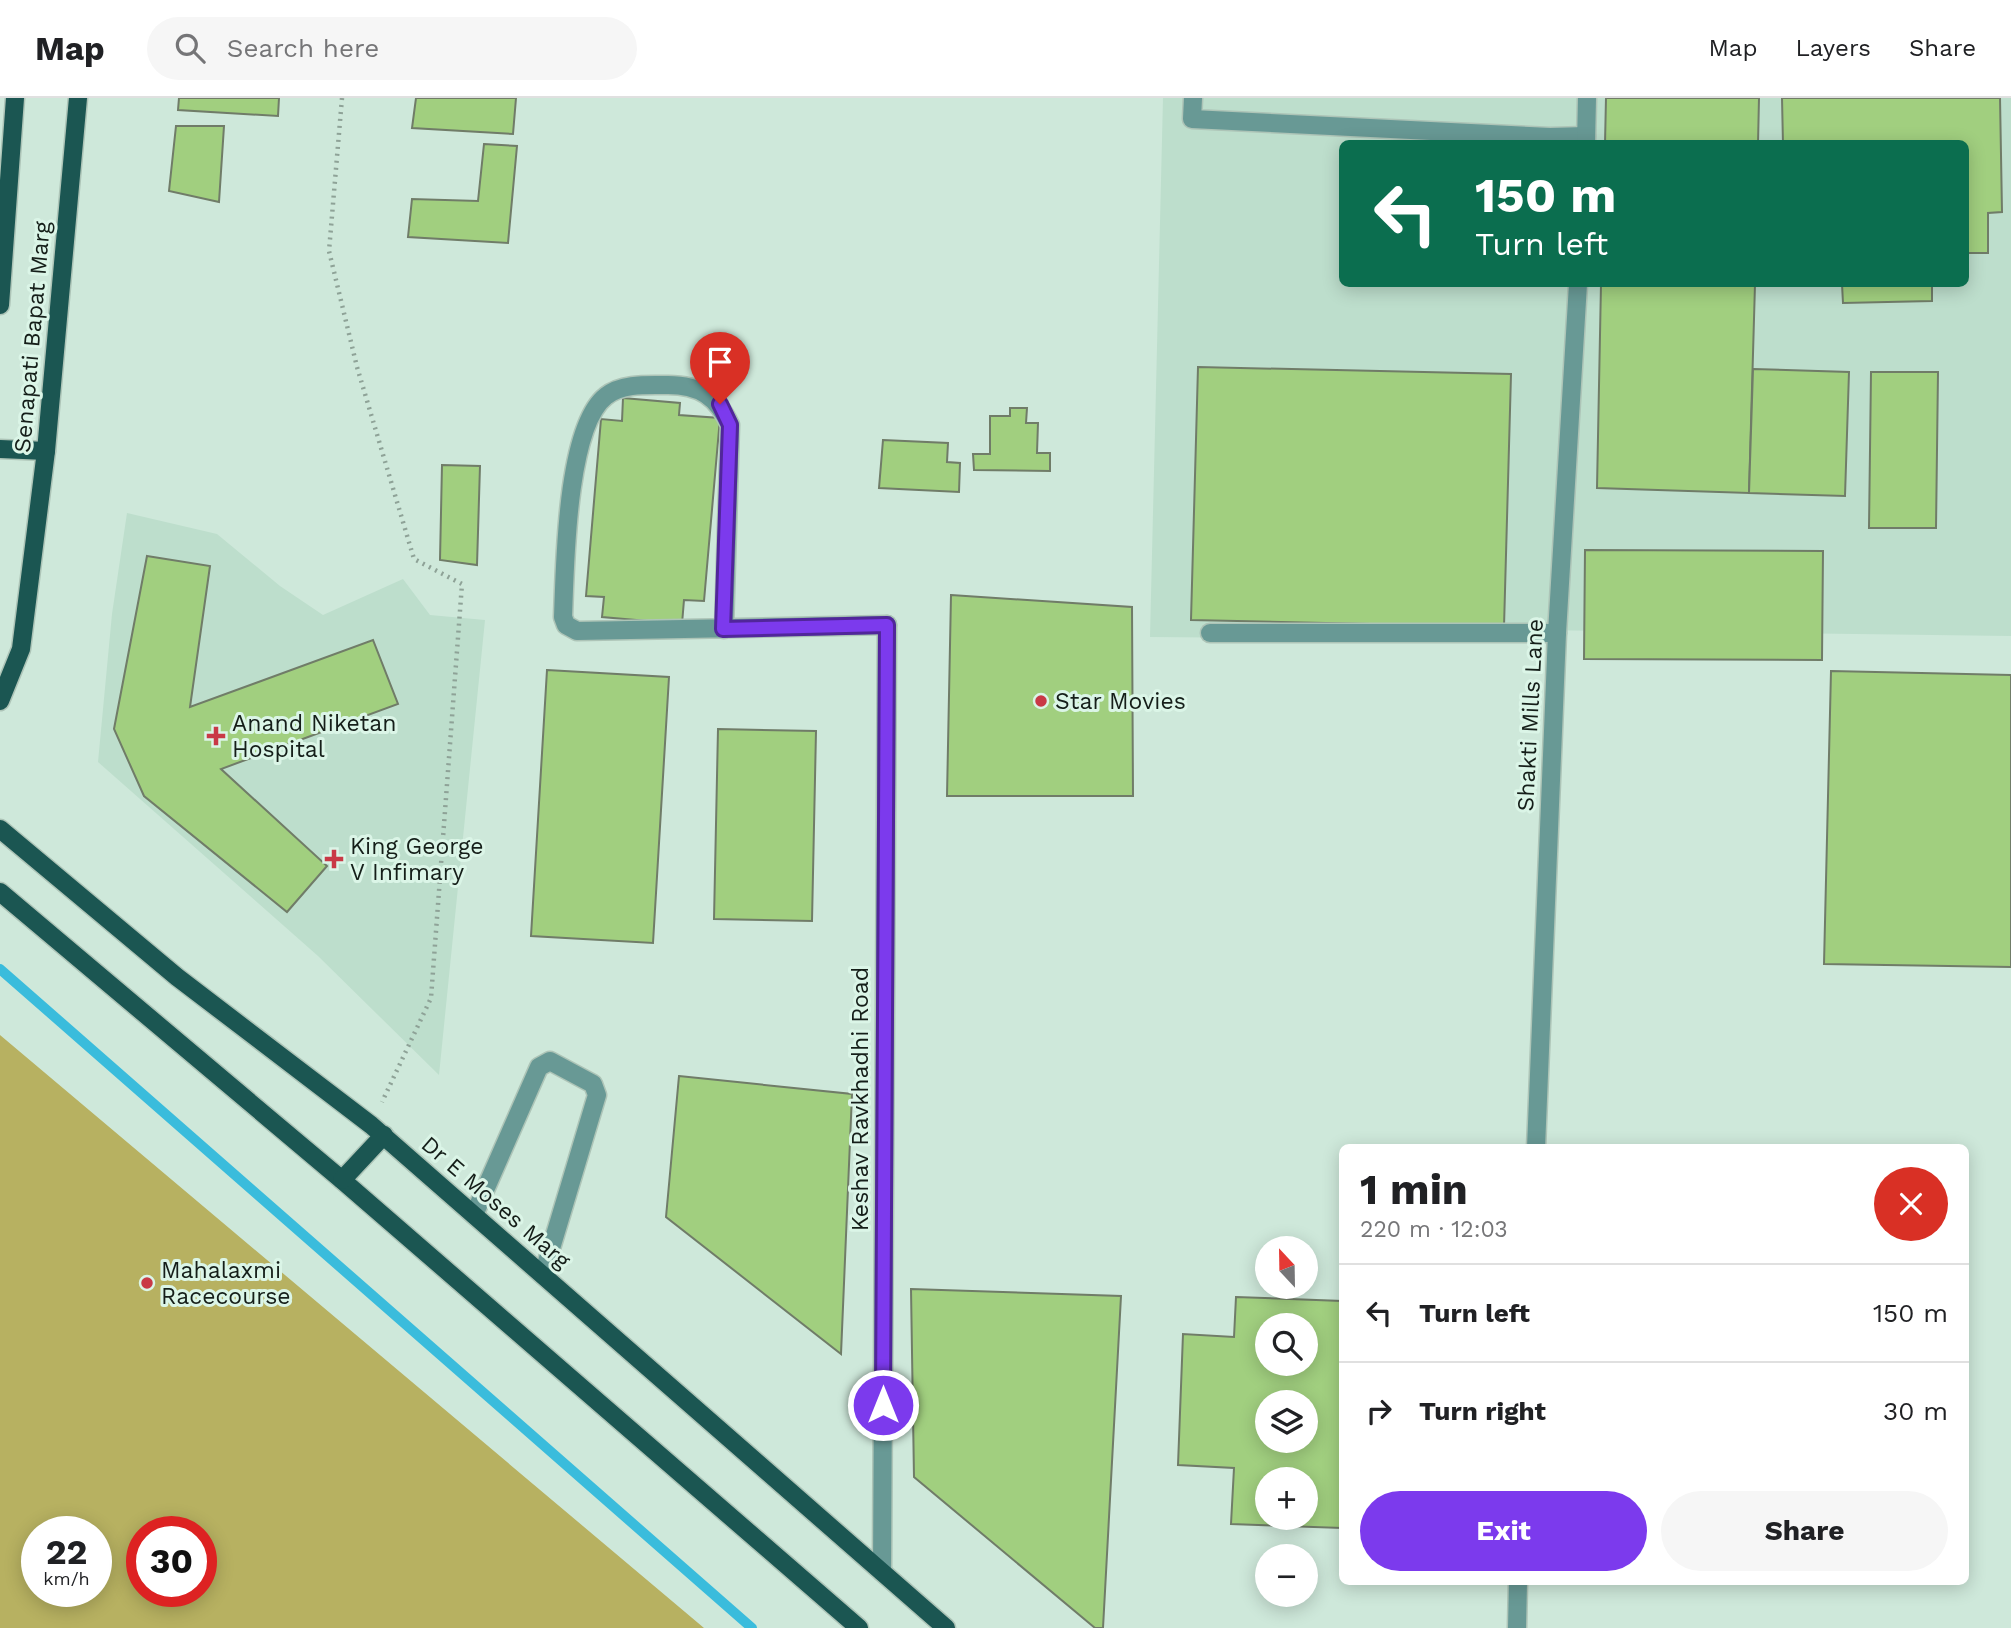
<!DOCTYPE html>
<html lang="en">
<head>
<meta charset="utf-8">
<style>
	:root { --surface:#fff; --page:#f6f6f6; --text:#202124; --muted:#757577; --line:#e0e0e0; --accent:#7c3aed }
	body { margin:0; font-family:"Work Sans",sans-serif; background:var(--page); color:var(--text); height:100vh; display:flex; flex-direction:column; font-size:26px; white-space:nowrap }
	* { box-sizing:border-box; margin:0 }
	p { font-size:23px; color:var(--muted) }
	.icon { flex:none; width:38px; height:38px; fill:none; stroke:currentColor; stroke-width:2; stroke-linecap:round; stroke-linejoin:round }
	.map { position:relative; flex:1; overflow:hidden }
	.panel { position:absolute; left:1339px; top:1046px; width:630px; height:441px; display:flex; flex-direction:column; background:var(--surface); border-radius:10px; box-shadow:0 4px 18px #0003 }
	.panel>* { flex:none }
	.hud { position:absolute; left:1339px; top:42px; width:630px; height:147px; border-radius:10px; box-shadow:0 4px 18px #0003; background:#0b6e4f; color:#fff; overflow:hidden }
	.needle { width:46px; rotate:338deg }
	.fabs { position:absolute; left:1255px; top:1138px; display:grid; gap:14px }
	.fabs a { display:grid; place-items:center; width:63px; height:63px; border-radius:50%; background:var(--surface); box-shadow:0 4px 18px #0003; font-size:35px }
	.speed { position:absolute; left:21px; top:1418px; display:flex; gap:14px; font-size:35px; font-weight:700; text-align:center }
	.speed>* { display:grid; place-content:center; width:91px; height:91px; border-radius:50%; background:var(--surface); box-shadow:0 4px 18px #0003; line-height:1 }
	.speed small { font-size:18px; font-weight:400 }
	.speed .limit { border:10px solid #d22; background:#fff; color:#111 }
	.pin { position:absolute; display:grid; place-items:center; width:60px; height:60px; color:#fff; margin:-72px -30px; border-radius:50% 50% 50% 0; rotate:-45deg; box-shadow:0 0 7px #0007 }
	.pin .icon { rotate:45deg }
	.me { position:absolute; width:77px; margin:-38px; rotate:0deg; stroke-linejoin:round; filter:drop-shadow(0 0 5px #0008) }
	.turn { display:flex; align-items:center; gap:24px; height:147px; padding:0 21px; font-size:32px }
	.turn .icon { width:91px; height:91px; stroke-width:2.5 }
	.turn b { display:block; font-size:49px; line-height:60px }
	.round { display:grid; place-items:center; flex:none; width:74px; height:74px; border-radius:37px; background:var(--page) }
	.summary { display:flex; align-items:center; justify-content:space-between; height:119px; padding:0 21px }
	h1 { font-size:42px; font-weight:700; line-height:52px }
	.cta { display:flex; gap:14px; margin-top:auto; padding:14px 21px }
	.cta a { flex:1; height:80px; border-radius:42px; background:var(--accent); color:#fff; font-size:28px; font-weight:700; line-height:80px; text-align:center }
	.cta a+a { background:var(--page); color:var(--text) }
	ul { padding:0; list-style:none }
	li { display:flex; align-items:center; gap:21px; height:98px; padding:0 21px; border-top:2px solid var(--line) }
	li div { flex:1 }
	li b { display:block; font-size:26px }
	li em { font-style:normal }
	header { display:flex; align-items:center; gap:42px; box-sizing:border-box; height:98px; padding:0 35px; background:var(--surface); border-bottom:2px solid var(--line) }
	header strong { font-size:33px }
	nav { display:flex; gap:38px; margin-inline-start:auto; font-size:24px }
	.search { width:490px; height:63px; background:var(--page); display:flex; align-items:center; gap:18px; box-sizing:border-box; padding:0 24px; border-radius:38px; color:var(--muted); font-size:26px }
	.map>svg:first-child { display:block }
	.built { fill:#bddecc; fill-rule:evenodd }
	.green { fill:#b7b161; fill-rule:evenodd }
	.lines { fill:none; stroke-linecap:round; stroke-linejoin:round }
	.stream { stroke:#3abcdc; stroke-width:10 }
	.building { fill:#a1cf7f; stroke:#707c68; stroke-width:2; fill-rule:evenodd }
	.service-casing { stroke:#adc4b7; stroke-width:21 }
	.minor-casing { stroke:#adc4b7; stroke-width:21 }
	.primary-casing { stroke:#adc4b7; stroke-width:21 }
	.path { stroke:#8ea297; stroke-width:4.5; stroke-dasharray:2 5; stroke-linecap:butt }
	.service { stroke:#689995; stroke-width:18 }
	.minor { stroke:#689995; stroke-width:18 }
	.primary { stroke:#1b5652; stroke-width:18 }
	.route-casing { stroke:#51269a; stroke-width:18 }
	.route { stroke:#7c3aed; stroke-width:12 }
	.poi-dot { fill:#c93946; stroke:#dbf5e7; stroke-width:2.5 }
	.labels { text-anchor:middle; stroke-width:6; stroke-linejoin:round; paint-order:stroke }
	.street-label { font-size:23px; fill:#151e19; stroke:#dbf5e7 }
	.poi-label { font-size:23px; fill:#151e19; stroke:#dbf5e7; text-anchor:start }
</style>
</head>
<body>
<header>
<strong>Map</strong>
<div class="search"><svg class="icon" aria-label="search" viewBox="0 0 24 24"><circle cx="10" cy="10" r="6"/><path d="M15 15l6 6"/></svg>Search here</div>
<nav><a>Map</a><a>Layers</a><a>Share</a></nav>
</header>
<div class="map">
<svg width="2011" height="1530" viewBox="0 0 2011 1530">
	<rect width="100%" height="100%" fill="#cee8da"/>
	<!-- built -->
	<g class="built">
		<path d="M1163 0H2011V538L1533 532V542L1150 539ZM1342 46H1965V186H1342Z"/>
		<polygon points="127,415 217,436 280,488 323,517 403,481 430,517 485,522 439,977 318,858 98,664 112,516"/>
	</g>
	<!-- green -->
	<path class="green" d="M0 937 704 1530H0ZM37 1433H96V1493H37ZM142 1433H201V1493H142Z"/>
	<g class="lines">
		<!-- stream -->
		<polyline class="stream" points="0,871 752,1530"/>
	</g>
	<!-- building -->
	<g class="building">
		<polygon points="179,0 279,0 278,18 178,12"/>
		<polygon points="416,0 516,0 513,36 412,30"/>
		<polygon points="1606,0 1759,0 1758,46 1605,46"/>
		<polygon points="1782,0 2000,0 2002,114 1988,115 1988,155 1965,155 1965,46 1783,46"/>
		<polygon points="176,28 224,28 219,104 169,93"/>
		<polygon points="484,46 517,48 508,145 408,139 412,101 478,103"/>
		<polygon points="1601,186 1755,186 1749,395 1597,390"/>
		<polygon points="1842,186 1932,186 1932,203 1843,205"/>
		<polygon points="1198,269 1511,276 1504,529 1191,522"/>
		<polygon points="1753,271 1849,274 1845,398 1749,395"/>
		<polygon points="1871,274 1938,274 1936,430 1869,430"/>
		<polygon points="623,300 680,305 679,317 720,320 704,503 684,502 682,526 602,519 604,499 586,498 601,321 622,323"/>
		<polygon points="1010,310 1027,310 1026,325 1038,325 1037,355 1050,355 1050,373 974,372 973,356 990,356 990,318 1010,318"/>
		<polygon points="883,342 948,345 947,364 960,365 959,394 879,390"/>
		<polygon points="442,367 480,368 477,467 440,462"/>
		<polygon points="1585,452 1823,453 1822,562 1584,561"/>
		<polygon points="147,458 210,468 190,609 373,542 398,606 221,671 327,768 287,814 144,698 114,631"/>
		<polygon points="951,497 1132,509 1133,698 947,698"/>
		<polygon points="547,572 669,579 653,845 531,838"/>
		<polygon points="1831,573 2011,577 2011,869 1824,866"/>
		<polygon points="718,631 816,633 812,823 714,821"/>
		<polygon points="679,978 852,996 841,1256 666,1119"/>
		<polygon points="911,1191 1121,1198 1103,1530 1095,1530 914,1379"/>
		<path d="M1236 1199 1342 1203V1430L1231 1426 1234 1370 1178 1367 1183 1236 1234 1239ZM1267 1227H1306V1265H1267ZM1267 1304H1306V1342H1267ZM1267 1381H1306V1419H1267Z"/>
	</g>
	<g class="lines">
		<!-- service casing -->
		<g class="service-casing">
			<g id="service">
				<polyline points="1193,0 1192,21 1550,39 1586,38"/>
				<path d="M724 531 730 327C717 299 700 287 668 287 648 287 622 285 606 298 566 329 565 469 563 519L566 527 577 533 887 527"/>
				<polyline points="1210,535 1557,535"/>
				<polyline points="474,1117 539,969 550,963 593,986 597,997 543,1177"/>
			</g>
		</g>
		<!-- minor casing -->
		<g class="minor-casing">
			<g id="minor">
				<polyline points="1586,46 1587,0"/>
				<polyline points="1536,1050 1557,535 1578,186"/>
				<polyline points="882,1474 887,527"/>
				<polyline points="1517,1530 1518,1484"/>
			</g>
		</g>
		<!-- primary casing -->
		<g class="primary-casing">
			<g id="primary">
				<polyline points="0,207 15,0"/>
				<polyline points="0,351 46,353"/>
				<polyline points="0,603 21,551 46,353 78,0"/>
				<polyline points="0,731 177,879 371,1027 946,1530"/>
				<polyline points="0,794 342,1082 859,1530"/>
				<polyline points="342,1082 384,1037"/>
			</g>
		</g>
		<!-- path -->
		<polyline class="path" points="342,0 329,153 357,269 414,461 462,486 431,900 382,1004"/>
		<!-- service -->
		<use href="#service" class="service"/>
		<!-- minor -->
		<use href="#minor" class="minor"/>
		<!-- primary -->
		<use href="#primary" class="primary"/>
	</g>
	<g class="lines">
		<!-- route casing -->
		<g class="route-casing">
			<polyline id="route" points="720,306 730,327 723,531 887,527 883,1307"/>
		</g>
		<!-- route -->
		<use href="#route" class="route"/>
	</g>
	<!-- markers -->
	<g class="poi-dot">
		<circle cx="1041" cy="603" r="7"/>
		<path d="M212.5 627.5h7v7h7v7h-7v7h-7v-7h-7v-7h7z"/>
		<path d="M330.5 750.5h7v7h7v7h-7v7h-7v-7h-7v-7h7z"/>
		<circle cx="147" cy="1185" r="7"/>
	</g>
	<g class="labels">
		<!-- street labels -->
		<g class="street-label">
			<text transform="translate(32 239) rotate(-85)" y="8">Senapati Bapat Marg</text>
			<text transform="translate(1530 617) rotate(-87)" y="8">Shakti Mills Lane</text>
			<text transform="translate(860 1001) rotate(-90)" y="8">Keshav Ravkhadhi Road</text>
			<text transform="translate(496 1104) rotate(41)" y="8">Dr E Moses Marg</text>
		</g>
		<!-- poi labels -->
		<g class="poi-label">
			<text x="1055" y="611">Star Movies</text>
			<text x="232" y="633">Anand Niketan<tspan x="232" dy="26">Hospital</tspan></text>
			<text x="350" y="756">King George<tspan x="350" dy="26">V Infimary</tspan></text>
			<text x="161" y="1180">Mahalaxmi<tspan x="161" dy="26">Racecourse</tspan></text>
		</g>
	</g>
</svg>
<div class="fabs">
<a><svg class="needle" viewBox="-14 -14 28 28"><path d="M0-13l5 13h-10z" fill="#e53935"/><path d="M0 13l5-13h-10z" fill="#757577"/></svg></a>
<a><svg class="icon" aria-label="search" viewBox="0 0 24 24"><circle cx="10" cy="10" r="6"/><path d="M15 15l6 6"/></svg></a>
<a><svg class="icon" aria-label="layers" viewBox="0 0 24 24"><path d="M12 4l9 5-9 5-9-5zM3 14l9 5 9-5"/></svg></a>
<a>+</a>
<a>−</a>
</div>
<div class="speed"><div>22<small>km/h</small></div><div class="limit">30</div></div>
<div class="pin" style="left:720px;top:306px;background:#d93025"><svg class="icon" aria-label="arrive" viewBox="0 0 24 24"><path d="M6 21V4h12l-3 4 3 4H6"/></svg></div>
<svg class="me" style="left:883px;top:1307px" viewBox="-20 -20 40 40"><circle r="17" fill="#7c3aed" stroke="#fff" stroke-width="3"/><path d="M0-11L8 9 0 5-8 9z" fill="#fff"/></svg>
<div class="hud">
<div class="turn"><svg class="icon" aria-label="left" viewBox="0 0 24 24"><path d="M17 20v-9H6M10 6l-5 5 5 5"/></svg><div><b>150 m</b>Turn left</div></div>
</div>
<section class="panel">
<div class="summary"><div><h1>1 min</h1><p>220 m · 12:03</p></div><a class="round" style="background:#d93025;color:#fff"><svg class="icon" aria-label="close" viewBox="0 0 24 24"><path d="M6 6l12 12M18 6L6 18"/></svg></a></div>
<ul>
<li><svg class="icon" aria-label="left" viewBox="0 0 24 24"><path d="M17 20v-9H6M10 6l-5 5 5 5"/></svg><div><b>Turn left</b></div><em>150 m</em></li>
<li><svg class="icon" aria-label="right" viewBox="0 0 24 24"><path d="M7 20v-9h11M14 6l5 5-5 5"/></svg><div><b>Turn right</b></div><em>30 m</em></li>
</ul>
<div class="cta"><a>Exit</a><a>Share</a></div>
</section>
</div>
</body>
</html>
